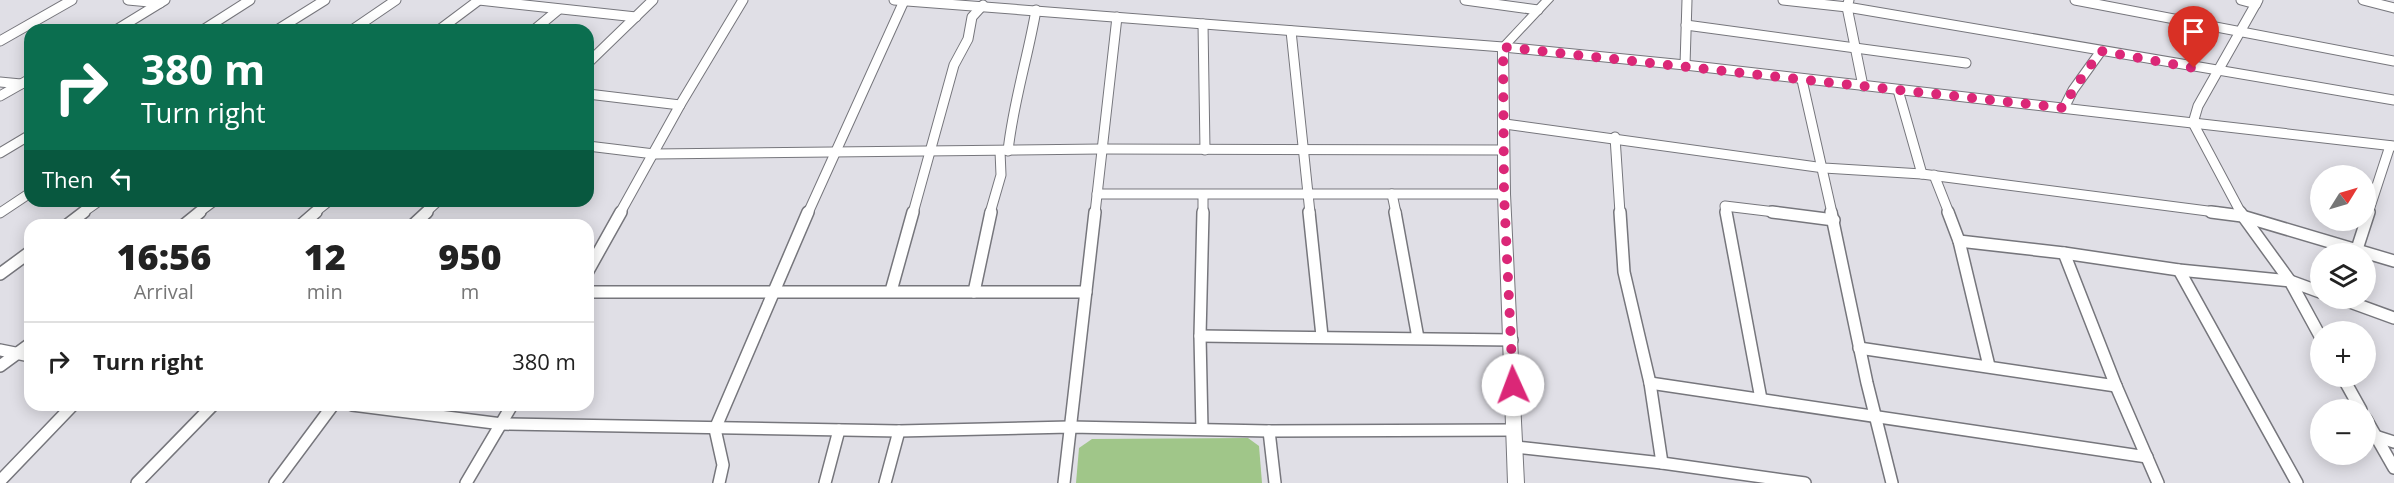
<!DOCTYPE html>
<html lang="en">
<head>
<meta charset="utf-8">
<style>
	:root { --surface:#fff; --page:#f2f2f2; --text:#222; --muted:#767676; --line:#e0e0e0 }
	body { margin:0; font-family:"Open Sans",sans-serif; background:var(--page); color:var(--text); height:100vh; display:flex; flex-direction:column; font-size:22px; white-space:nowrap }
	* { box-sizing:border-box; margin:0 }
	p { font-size:20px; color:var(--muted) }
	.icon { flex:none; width:33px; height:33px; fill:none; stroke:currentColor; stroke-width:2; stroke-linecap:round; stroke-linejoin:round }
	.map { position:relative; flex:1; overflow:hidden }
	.panel { position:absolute; left:24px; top:219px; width:570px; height:192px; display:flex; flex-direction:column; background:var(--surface); border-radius:18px; box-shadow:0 3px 15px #0003 }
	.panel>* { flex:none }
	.hud { position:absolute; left:24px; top:24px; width:570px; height:183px; border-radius:18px; box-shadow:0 3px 15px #0003; background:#0b6e4f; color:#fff; overflow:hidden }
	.needle { width:39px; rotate:53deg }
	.controls { position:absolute; left:2310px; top:165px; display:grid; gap:12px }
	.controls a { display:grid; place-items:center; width:66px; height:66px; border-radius:50%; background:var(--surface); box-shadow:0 3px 15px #0003; font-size:30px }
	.pin { position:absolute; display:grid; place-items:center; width:51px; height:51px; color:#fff; margin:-62px -26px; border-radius:50% 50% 50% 0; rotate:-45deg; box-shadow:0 0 6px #0007 }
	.pin .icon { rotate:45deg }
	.me { position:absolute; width:66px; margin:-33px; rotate:358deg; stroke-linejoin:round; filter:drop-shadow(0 0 4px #0008) }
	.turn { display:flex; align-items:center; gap:21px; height:126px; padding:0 18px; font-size:27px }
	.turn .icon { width:78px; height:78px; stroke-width:2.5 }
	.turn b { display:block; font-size:42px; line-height:51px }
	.then { display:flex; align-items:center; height:57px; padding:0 18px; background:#0003; gap:12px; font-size:22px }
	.eta { display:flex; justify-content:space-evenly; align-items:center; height:102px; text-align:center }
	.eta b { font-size:36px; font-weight:800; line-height:42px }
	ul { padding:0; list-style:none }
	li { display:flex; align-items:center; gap:18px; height:78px; padding:0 18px; border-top:2px solid var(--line) }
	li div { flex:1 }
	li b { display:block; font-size:22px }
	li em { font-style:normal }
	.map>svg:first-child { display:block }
	.green { fill:#a0c689 }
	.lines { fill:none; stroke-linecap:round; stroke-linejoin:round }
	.minor-far1-casing { stroke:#76767c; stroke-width:11 }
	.minor-casing { stroke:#76767c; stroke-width:14 }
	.tertiary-casing { stroke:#76767c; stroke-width:2 }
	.minor-far1 { stroke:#fff; stroke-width:9 }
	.minor { stroke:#fff; stroke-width:11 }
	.tertiary { fill:#fff; fill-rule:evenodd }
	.route { stroke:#db2777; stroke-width:10; stroke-dasharray:0 18 }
</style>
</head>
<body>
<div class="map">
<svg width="2394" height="483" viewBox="0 0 2394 483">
	<rect width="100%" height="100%" fill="#e0dfe6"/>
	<!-- green -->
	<polygon class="green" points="1248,438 1259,446 1262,483 1076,483 1079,448 1092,439"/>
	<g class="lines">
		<!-- minor-far1 casing -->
		<g class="minor-far1-casing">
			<g id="minor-far1">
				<polyline points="128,0 160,3"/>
				<polyline points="479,0 636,17"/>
				<polyline points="894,0 1503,47 1685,65 2394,146"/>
				<polyline points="1465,0 1538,10"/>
				<polyline points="1783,0 1847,7 2394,100"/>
				<polyline points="1849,0 1847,7 1863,86"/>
				<polyline points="2075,0 2394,61"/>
				<polyline points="2241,0 2256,4"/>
				<polyline points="2363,0 2394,8"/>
				<polyline points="1203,24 1205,150"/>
				<polyline points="1686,25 1966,63"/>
				<polyline points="116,30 165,0"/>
				<polyline points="203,30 250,0"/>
				<polyline points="277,30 325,0"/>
				<polyline points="352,30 396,0"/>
				<polyline points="439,30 479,0"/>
				<polyline points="534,30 558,10"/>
				<polyline points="1291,31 1310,213"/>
				<polyline points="0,41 72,0"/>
				<polyline points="588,63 653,0"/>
				<polyline points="1685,65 1687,0"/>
				<polyline points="1802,80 1832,213"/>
				<polyline points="0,82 21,84"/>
				<polyline points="1898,90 1922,174"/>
				<polyline points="588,94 680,105"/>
				<polyline points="0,96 30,79"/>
				<polyline points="2064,108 2073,90 2101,51"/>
				<polyline points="1505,124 1824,168 1922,174 2223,213"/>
				<polyline points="1615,137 1620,213"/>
				<polyline points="588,146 654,154 1101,149 1503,150"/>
				<path d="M1008 151C1013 103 1028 57 1036 10"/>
				<polyline points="0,153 30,135"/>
				<polyline points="1934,175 1949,213"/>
				<polyline points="1097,194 1504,194"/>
				<polyline points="1392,194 1396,213"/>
				<polyline points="0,213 30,193"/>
				<polyline points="82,213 99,201"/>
				<polyline points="198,213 214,201"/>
				<polyline points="314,213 329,201"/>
				<polyline points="425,213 438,201"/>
				<polyline points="620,213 680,105 743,0"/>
				<polyline points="808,213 904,1"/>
				<polyline points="913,213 954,65 968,39 972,17 983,5"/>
				<polyline points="990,213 1001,175 1000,151"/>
				<polyline points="1095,213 1117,17"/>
				<polyline points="1203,213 1203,195"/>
				<polyline points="1726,213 1725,206 1783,213"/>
				<polyline points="2241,213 2193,123 2198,106 2258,0"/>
				<polyline points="2368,213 2390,146"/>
			</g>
		</g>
		<!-- minor casing -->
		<g class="minor-casing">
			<g id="minor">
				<polyline points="1309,212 1322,336"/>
				<polyline points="1395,212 1418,338"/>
				<polyline points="1620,212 1624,272 1650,383 1662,463"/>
				<polyline points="1726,212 1761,399"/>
				<polyline points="1772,212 1834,220"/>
				<polyline points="1831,212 1867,383 1892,483"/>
				<polyline points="1948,212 1959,241 1989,366"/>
				<polyline points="2211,212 2242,216 2394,261"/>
				<polyline points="2240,212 2290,281 2320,336"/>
				<polyline points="67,225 84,212"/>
				<polyline points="184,225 200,212"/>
				<polyline points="301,225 316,212"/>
				<polyline points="413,225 427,212"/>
				<polyline points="1959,241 2064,253 2179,270 2290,281 2320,292"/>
				<polyline points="2357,249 2369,212"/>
				<polyline points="2064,253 2116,386 2158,483"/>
				<polyline points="2179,270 2297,483"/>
				<polyline points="588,271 621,212"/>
				<polyline points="0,274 30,252"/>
				<polyline points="891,291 913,212"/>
				<polyline points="588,292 1086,292"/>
				<polyline points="974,292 991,212"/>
				<polyline points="2339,298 2394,318"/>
				<polyline points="1200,336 1512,340"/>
				<polyline points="1859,348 2116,386"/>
				<polyline points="0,350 30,356"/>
				<polyline points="0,366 30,344"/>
				<polyline points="2342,376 2361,410"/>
				<polyline points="1650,383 2147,457"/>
				<polyline points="352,405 502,424 899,431 1070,427 1269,431 1515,430"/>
				<polyline points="2366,419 2394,468"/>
				<polyline points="1202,429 1200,336 1203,212"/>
				<polyline points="1269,431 1275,483"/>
				<polyline points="2375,436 2394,442"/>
				<polyline points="1516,447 1662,463 1805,483"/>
				<polyline points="0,481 73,405"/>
				<polyline points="137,483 213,405"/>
				<polyline points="275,483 333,405"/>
				<polyline points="466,483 512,405"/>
				<polyline points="719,483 723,465 715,429 808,212"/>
				<polyline points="825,483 839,430"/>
				<polyline points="885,483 899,431"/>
				<polyline points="1064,483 1095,212"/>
			</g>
		</g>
		<!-- tertiary casing -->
		<g class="tertiary-casing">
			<polygon id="tertiary" points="1542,0 1553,0 1508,48 1510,194 1524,483 1508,483 1498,194 1498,47"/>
		</g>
		<!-- minor-far1 -->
		<use href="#minor-far1" class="minor-far1"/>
		<!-- minor -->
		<use href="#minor" class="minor"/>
		<!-- tertiary -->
		<use href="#tertiary" class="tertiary"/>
	</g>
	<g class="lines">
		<!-- route -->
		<polyline class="route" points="1513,385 1504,194 1503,47 2064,108 2073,90 2101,51 2194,68"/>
	</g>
</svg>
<div class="controls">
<a><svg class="needle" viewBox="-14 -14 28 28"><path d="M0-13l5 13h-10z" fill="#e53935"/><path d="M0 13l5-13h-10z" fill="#767676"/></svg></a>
<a><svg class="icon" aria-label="layers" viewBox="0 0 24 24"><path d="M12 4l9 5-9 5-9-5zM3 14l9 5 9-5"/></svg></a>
<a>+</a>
<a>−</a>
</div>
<div class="pin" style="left:2194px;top:68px;background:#d93025"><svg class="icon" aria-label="arrive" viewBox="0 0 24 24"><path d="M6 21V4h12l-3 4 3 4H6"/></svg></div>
<svg class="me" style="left:1513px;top:385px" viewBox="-20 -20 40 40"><circle r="19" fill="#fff"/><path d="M0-13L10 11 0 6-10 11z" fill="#db2777"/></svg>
<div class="hud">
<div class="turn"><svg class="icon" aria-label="right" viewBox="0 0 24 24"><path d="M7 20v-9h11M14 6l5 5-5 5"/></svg><div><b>380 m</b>Turn right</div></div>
<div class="then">Then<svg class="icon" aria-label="left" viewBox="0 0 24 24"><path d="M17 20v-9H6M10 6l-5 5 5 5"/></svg></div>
</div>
<section class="panel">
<div class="eta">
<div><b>16:56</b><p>Arrival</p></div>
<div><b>12</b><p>min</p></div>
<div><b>950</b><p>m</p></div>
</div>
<ul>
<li><svg class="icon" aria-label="right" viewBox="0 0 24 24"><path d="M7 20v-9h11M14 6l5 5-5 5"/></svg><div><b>Turn right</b></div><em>380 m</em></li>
</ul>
</section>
</div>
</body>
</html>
